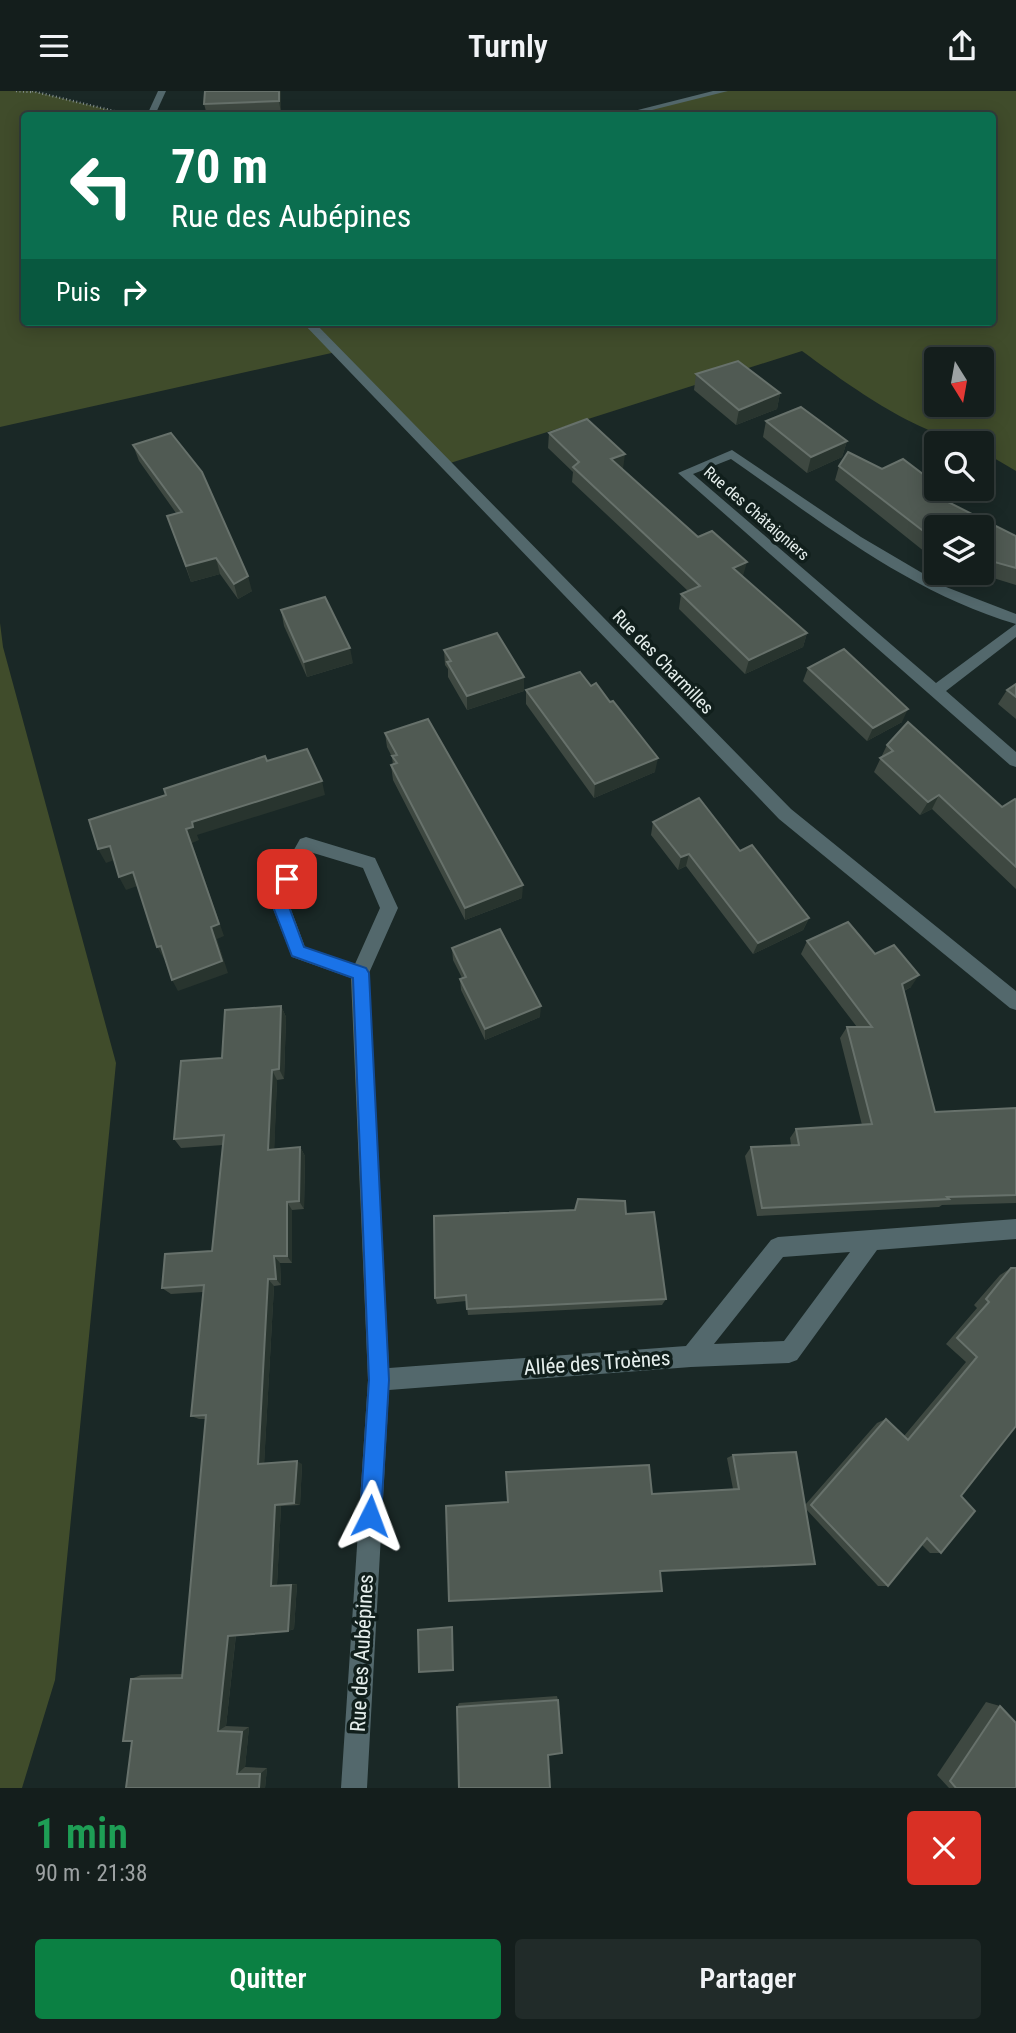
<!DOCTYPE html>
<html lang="fr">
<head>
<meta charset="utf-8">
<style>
	:root { --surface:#141e1c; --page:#212b29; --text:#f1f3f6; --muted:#9da2a3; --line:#333c3b; --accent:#0b8043 }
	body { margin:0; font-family:"Roboto Condensed",sans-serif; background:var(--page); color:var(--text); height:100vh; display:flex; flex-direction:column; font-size:26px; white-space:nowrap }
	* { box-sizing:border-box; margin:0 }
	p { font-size:23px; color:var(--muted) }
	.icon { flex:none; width:38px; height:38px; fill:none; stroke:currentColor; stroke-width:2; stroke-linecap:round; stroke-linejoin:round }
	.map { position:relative; height:1697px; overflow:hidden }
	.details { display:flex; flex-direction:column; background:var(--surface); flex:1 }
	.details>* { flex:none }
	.guide { position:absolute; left:21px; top:21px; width:975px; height:214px; border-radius:7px; box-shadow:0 4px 18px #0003,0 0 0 2px var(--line); background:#0b6e4f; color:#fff; overflow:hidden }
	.needle { width:46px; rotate:169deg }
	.buttons { position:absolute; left:924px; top:256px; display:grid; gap:14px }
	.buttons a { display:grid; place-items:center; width:70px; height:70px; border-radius:7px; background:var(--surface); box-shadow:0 4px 18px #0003,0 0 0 2px var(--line); font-size:35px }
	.pin { position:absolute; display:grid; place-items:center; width:60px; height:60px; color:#fff; margin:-30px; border-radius:14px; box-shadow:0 4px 10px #0006 }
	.me { position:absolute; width:77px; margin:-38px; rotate:3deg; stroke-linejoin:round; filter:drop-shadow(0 0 5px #0008) }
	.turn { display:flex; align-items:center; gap:24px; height:147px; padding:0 35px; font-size:32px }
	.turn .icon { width:91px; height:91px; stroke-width:2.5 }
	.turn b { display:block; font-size:49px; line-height:60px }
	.then { display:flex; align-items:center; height:66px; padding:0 35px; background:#0003; gap:14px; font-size:26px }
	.round { display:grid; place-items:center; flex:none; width:74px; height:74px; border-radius:7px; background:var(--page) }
	.summary { display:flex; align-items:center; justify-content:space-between; height:119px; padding:0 35px }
	h1 { font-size:42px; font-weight:600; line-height:52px; color:#1e9e55 }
	.button { display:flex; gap:14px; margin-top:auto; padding:14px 35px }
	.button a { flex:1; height:80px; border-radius:7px; background:var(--accent); color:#fff; font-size:28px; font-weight:600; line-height:80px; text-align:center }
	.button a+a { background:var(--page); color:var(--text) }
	header { display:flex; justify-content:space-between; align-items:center; height:91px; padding:0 35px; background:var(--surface); font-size:32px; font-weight:600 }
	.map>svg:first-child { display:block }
	.green { fill:#404c2b; fill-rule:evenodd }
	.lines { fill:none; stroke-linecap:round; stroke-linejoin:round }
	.path { stroke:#838f8d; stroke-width:2.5; stroke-dasharray:1 2.5; stroke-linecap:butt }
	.minor { fill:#53686c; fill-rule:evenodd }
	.wall { fill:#3e4841 }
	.shaded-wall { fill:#28342e }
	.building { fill:#505a53; stroke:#67716b; stroke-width:2 }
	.route { fill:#1a73e8; stroke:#114b97; stroke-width:2 }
	.labels { text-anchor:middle; stroke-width:7; stroke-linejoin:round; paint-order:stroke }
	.far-street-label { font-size:16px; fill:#e5eeec; stroke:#111f1c }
	.street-label { font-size:18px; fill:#e5eeec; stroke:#111f1c }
	.near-street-label { font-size:21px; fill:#e5eeec; stroke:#111f1c }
</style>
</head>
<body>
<header><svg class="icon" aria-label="menu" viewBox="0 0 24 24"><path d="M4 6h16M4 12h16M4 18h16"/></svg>Turnly<svg class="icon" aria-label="share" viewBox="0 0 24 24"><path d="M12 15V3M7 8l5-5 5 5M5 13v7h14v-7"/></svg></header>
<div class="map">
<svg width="1016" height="1697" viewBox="0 0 1016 1697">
	<rect width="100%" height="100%" fill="#1a2826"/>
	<!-- green -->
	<g class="green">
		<path d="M0 0H32L130 24H24V231H992V24H623L724 0H1016V380L982 360V352C926 352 846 292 802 260L444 374 336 261 0 336ZM936 268H982V313H936Z"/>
		<polygon points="0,532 3,556 116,972 55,1589 22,1697 0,1697"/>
	</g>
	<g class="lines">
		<!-- path -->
		<g class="path">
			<polyline points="16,0 32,1"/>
			<polyline points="32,0 126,23"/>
		</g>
		<!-- minor -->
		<g class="minor">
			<polygon points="158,0 166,0 155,24 147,24"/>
			<polygon points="713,0 728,0 632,24 618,24"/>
			<polygon points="302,231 314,231 791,718 1016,900 1016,919 1010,917 779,728"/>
			<path d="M732 359 861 446 946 496 1016 523V533C910 502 820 430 731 368L693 383 936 592 1016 533V546L946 600 1016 661V676L1010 674 678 382Z"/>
			<path d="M306 746 375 767 398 817 369 882 389 1277 686 1255 771 1149 778 1146 1016 1128V1148L877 1159 797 1269 789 1272 691 1276 389 1299 367 1697H341L368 1289 351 887 292 866 268 805 300 748ZM310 761 363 777 380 817 355 873 305 856 286 805ZM850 1161 784 1250 714 1253 783 1166Z"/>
		</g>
	</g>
	<!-- wall -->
	<g class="wall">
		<polygon points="281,0 281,22 207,24 204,13"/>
		<polygon points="696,283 780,302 777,318 736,334 694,299"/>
		<polygon points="766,330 847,350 842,366 807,382 763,346"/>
		<polygon points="549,342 623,378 622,378 807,542 803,556 745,583 679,518 681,503 688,500 572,391 573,381 548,357"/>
		<polygon points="133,354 252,500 238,508 220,483 191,491 167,425 176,422 139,370"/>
		<polygon points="839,375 882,378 1016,445 1016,494 977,482 973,486 965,481 982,481 982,436 936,436 936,467 925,461 835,389"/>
		<polygon points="281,519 353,572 307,586 284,535"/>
		<polygon points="444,559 524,600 467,619 448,586 448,578 445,574"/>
		<polygon points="808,577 902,631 867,650 803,590"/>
		<polygon points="1016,593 1016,628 998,613 1007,599"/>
		<polygon points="526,599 655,681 594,707 526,613"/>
		<polygon points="385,642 522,807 465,829 393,689 391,674 393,674 392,666 387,656"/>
		<polygon points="887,654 1002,716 1016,709 1016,798 932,718 920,724 874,681"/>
		<polygon points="653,731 740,760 809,827 803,839 753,863 686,775 678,779 651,744"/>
		<polygon points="807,850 875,863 911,896 904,900 935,1021 1016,1017 1016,1112 942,1114 939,1116 757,1125 745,1065 751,1056 791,1054 790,1047 796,1038 862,1034 840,947 847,936 857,936 801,863"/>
		<polygon points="452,857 540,926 485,949 461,899 460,888 462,887 453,869"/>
		<polygon points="281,915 286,926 284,988 277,989 274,1058 300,1056 305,1065 304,1118 292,1119 292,1172 280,1172 281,1194 274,1195 264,1373 302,1373 300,1414 281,1415 277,1494 297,1493 294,1538 288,1540 236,1544 226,1635 249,1636 245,1676 267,1677 265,1697 132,1650 131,1588 141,1584 183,1583 206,1328 199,1328 191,1325 203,1201 171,1203 162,1197 212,1160 223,1054 181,1057 174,1048 222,967"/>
		<polygon points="626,1123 666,1208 662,1214 468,1224 466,1210 437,1213 435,1207"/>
		<polygon points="1011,1177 961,1405 941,1462 930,1462 922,1454 888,1495 878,1495 805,1417 508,1411 733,1398 727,1367 733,1364 805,1414 877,1332 886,1328 904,1345 966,1271 946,1253 977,1217 974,1214 1000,1184"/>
		<polygon points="557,1605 558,1609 457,1616 459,1612"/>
		<polygon points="986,1611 1000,1615 1016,1697 949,1697 937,1684"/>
	</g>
	<!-- shaded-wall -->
	<g class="shaded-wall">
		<polygon points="279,0 281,0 281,22 279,10"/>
		<polygon points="780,302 777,318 736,334 739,319"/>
		<polygon points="847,350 842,366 807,382 811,366"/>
		<polygon points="625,363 623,378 609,383 611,368"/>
		<polygon points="953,406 947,420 944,409"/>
		<polygon points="216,467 220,483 191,491 186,475"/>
		<polygon points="747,471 743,485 733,477"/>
		<polygon points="248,485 252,500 238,508 234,493"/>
		<polygon points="807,542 803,556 745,583 749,569"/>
		<polygon points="350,557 353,572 307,586 304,571"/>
		<polygon points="524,586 524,600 467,619 467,605"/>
		<polygon points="908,618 902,631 867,650 873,637"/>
		<polygon points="658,667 655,681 594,707 595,693"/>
		<polygon points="322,690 325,704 197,744 199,749 192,752 224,845 217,848 228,882 178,900 172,889 211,836 186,738 192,731"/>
		<polygon points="939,704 932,718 920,724 928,711"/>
		<polygon points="110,755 117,768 106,772 98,758"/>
		<polygon points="689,763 686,775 678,779 681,766"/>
		<polygon points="133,781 140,794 126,799 119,786"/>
		<polygon points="523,794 522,807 465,829 465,817"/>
		<polygon points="809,827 803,839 753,863 758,852"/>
		<polygon points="161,855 168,867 164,868 157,856"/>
		<polygon points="919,884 911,896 894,905 902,893"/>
		<polygon points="281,915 286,926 284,988 279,978"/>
		<polygon points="541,915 540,926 485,949 485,938"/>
		<polygon points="272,979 277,989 274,1067 268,1059"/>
		<polygon points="300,1056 305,1065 304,1118 299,1110"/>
		<polygon points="287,1111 292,1119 292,1172 287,1165"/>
		<polygon points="274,1165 280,1172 281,1194 276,1188"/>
		<polygon points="268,1188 274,1195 264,1375 258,1373"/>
		<polygon points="297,1370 302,1373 300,1414 294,1412"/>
		<polygon points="275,1414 281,1415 277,1494 271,1495"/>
		<polygon points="297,1493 294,1538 288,1540 291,1494"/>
		<polygon points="236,1543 226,1635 218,1640 228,1545"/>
		<polygon points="249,1636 245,1676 237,1683 242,1641"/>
		<polygon points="267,1677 265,1697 259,1697 260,1683"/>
	</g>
	<!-- building -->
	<g class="building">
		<polygon points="205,0 279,0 279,10 204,13"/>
		<polygon points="738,270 780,302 739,319 696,283"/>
		<polygon points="801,316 847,350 811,366 766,330"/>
		<polygon points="587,328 625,363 611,368 698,446 712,440 747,471 733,477 807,542 749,569 681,503 700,495 573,376 579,371 549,342"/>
		<polygon points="171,342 202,381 248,485 234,493 216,467 186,475 167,425 182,421 133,354"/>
		<polygon points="848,361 882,378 903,368 936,393 936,397 942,397 953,406 944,409 1016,445 1016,477 984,468 982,470 982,436 936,436 936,449 931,446 839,375"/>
		<polygon points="325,506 350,557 304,571 281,519"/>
		<polygon points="497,542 524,586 467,605 447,571 451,570 444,559"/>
		<polygon points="844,558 908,618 873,637 808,577"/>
		<polygon points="580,581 591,595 596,592 610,611 613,610 658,667 595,693 526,599"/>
		<polygon points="1016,593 1016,606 1007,599"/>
		<polygon points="428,628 523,794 465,817 391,674 397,672 392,665 397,664 385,642"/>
		<polygon points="908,631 1002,716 1015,708 1016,709 1016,776 939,704 928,711 880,667 893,660 887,654"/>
		<polygon points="307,658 322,690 192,731 193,736 186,738 219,833 211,836 222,870 172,889 161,855 157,856 133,781 119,786 110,755 98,758 89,729 166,704 164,698 222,679 265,665 267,670"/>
		<polygon points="699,707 740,760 752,754 809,827 758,852 689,763 681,766 653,731"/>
		<polygon points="848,831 875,863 894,854 919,884 902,893 935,1021 1016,1017 1016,1104 947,1106 949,1108 762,1117 751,1056 799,1054 796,1038 872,1033 847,936 872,936 807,850"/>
		<polygon points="500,838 541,915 485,938 460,888 466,886 452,857"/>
		<polygon points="281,915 279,978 272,979 268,1059 300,1056 299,1110 287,1111 287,1165 274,1165 276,1188 268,1188 258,1373 297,1370 294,1412 275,1414 271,1495 291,1494 288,1540 228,1545 218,1640 242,1641 237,1683 260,1683 259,1697 126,1697 132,1650 123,1650 131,1588 182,1587 206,1324 191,1325 204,1194 162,1197 165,1163 212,1160 224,1044 174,1048 181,970 222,967 225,919"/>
		<polygon points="578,1108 625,1110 626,1123 654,1121 666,1208 467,1218 466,1204 435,1207 434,1125 575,1119"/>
		<polygon points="1011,1177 1016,1177 1016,1335 961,1405 975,1420 941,1462 927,1447 888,1495 811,1414 886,1328 908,1349 977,1266 957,1247 989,1211 986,1208"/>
		<polygon points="796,1361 815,1473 660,1480 662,1500 449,1510 446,1415 508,1411 506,1381 649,1374 652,1403 739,1398 733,1364"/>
		<polygon points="452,1536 453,1579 419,1581 418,1539"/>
		<polygon points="558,1609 562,1662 548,1664 550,1697 459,1697 457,1616"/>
		<polygon points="1000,1615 1016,1632 1016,1697 956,1697 950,1690"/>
	</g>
	<!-- route -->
	<polygon class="route" points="287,781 294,788 285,805 304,856 366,877 369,882 389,1289 381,1425 378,1433 370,1436 363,1433 360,1425 369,1289 353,887 292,865 269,805 281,783"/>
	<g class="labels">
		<!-- far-street labels -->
		<g class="far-street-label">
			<text transform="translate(757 422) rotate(41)" y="6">Rue des Châtaigniers</text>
		</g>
		<!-- street labels -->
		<g class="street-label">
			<text transform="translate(663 571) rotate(46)" y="6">Rue des Charmilles</text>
		</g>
		<!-- near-street labels -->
		<g class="near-street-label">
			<text transform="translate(597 1272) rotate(-4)" y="7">Allée des Troènes</text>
			<text transform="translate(362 1562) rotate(-87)" y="7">Rue des Aubépines</text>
		</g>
	</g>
</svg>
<div class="buttons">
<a><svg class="needle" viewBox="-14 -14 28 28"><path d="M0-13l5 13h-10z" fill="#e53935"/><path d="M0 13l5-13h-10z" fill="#9da2a3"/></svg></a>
<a><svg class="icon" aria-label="search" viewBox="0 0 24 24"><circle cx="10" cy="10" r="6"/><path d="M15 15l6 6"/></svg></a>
<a><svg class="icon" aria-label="layers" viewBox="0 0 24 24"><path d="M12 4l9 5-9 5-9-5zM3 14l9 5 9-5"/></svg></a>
</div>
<div class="pin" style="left:287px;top:788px;background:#d93025"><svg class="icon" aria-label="arrive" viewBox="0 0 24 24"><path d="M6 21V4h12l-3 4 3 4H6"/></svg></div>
<svg class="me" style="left:370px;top:1425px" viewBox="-20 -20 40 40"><path d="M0-17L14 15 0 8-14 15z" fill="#1a73e8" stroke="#fff" stroke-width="4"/></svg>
<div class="guide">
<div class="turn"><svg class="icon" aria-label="left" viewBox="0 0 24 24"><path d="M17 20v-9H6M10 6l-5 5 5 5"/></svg><div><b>70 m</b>Rue des Aubépines</div></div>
<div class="then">Puis<svg class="icon" aria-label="right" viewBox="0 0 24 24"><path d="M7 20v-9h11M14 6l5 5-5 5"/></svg></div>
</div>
</div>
<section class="details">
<div class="summary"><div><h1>1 min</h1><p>90 m · 21:38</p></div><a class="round" style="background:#d93025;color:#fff"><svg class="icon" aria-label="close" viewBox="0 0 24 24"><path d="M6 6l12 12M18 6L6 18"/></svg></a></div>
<div class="button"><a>Quitter</a><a>Partager</a></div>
</section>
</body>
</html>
